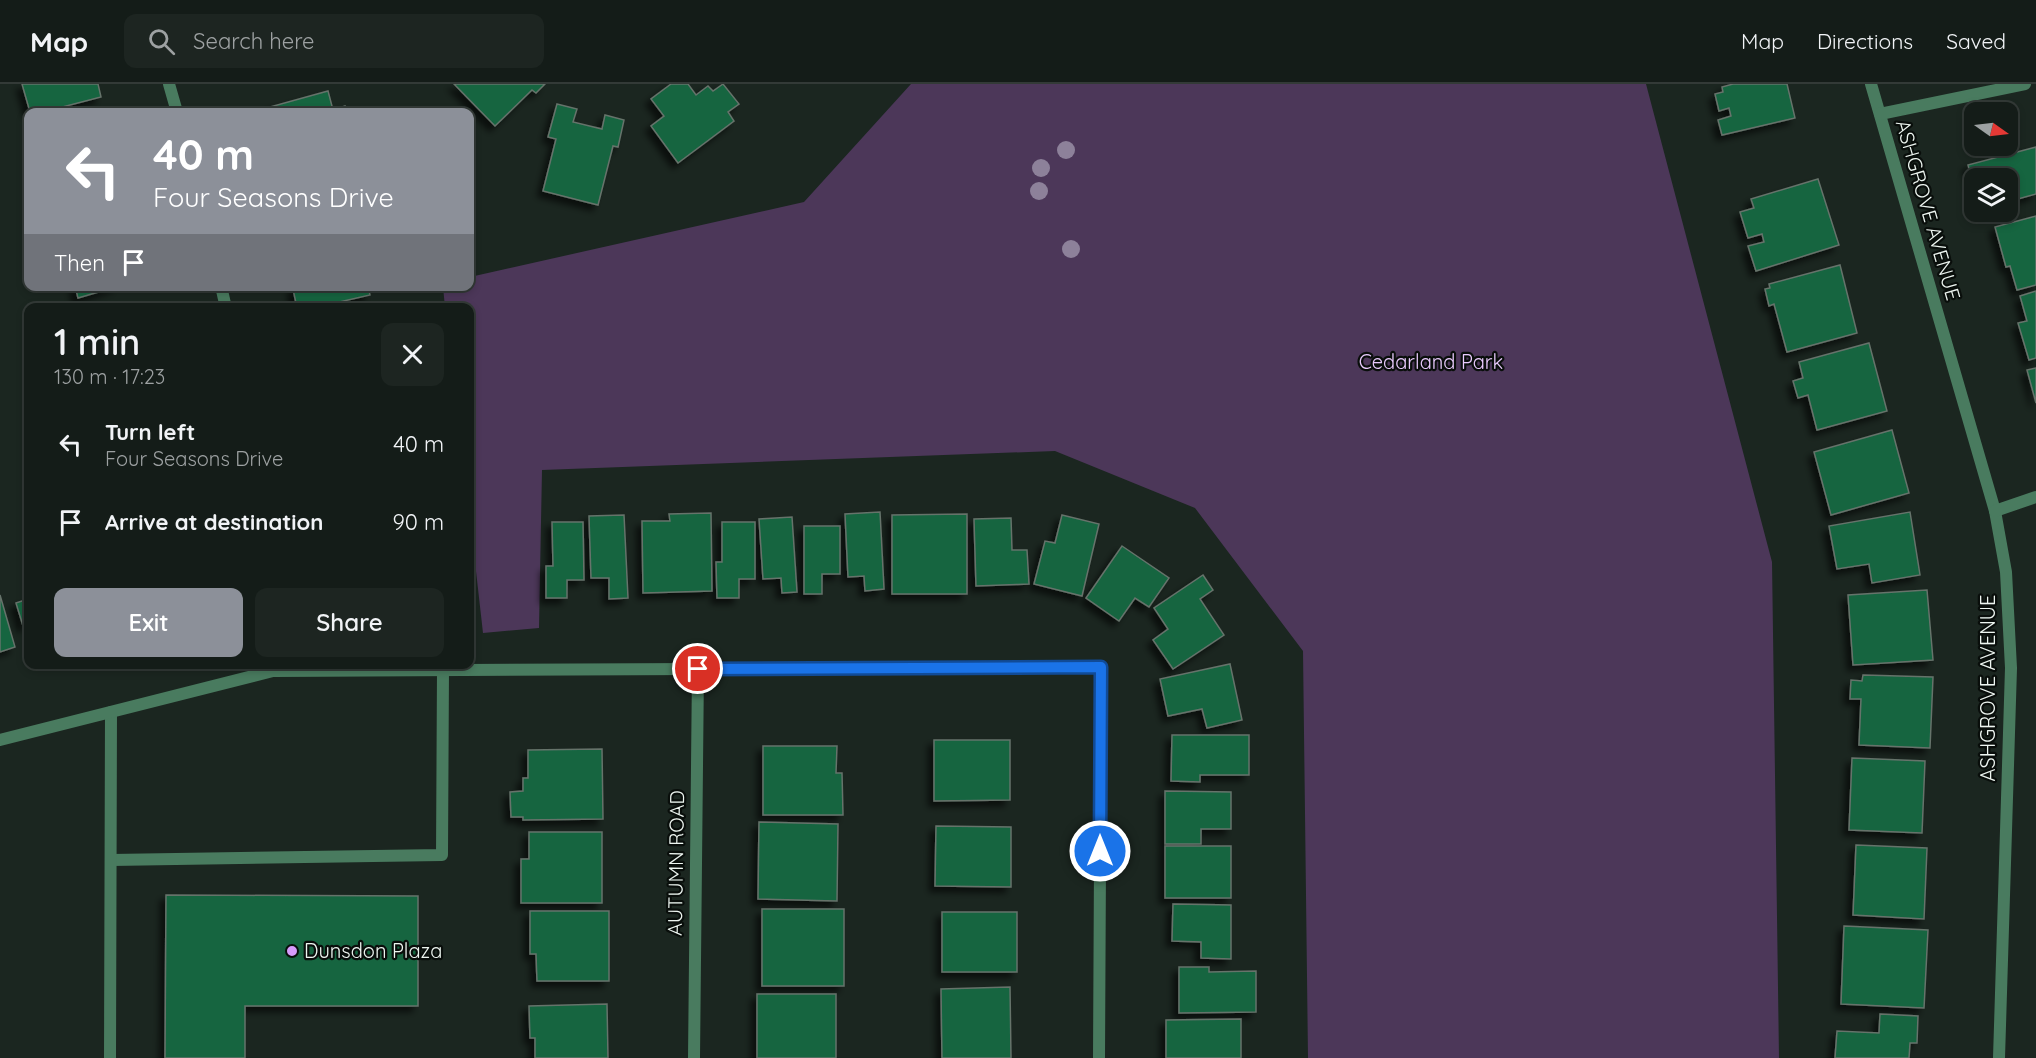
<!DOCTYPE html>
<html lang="en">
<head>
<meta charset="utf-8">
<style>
	:root { --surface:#141c18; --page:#1d2521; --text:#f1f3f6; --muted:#9da1a2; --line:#333a37; --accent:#8c9099 }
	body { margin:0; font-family:Quicksand,sans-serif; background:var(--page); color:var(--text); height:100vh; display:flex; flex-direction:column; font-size:22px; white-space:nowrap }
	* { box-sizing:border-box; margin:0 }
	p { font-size:20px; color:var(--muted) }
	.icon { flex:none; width:33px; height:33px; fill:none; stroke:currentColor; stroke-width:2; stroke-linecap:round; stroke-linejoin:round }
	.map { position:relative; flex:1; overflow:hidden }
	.sheet { position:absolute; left:24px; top:219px; width:450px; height:366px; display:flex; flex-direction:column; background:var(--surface); border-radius:12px; box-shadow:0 3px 9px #0003,0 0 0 2px var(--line) }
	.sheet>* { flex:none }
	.banner { position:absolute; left:24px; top:24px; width:450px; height:183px; border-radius:12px; box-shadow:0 3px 9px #0003,0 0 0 2px var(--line); background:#8c9099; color:#fff; overflow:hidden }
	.needle { width:39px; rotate:104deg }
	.tools { position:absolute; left:1964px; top:18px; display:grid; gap:12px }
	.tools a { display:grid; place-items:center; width:54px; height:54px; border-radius:12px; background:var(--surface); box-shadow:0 3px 9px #0003,0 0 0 2px var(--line); font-size:30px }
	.pin { position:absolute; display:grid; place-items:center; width:51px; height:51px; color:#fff; margin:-26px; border:3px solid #fff; border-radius:50%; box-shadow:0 2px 6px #0007 }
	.me { position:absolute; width:66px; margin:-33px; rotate:0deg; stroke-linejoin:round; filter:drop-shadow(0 0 4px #0008) }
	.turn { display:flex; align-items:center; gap:21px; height:126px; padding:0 30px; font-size:27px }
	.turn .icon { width:78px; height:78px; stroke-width:2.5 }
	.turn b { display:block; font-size:42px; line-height:51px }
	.then { display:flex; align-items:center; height:57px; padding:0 30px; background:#0003; gap:12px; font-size:22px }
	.round { display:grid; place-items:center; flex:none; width:63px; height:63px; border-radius:12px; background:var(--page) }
	.summary { display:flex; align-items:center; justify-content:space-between; height:102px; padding:0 30px }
	h1 { font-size:36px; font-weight:600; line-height:45px }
	.cta { display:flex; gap:12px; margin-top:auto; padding:12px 30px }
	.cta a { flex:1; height:69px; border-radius:12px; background:var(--accent); color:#fff; font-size:24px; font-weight:600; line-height:69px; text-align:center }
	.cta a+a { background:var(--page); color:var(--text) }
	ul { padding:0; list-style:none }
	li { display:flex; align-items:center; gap:18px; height:78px; padding:0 30px }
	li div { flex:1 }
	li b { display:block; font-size:22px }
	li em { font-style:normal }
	header { display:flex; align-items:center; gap:36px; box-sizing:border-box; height:84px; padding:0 30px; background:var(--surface); border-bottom:2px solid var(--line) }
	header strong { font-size:28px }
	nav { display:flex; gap:33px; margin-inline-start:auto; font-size:21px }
	.search { width:420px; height:54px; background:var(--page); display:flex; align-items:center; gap:15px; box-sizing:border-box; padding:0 21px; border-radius:12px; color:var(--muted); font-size:22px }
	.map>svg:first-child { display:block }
	.green { fill:#4c3759 }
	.building { fill:#126540; stroke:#66736b; stroke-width:1.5; filter:url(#shadow) }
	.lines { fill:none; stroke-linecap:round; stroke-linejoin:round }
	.service { stroke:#497b5f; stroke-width:12 }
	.minor { stroke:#497b5f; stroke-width:12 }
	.tree { fill:#8d819a }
	.route-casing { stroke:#114b97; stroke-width:15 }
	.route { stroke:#1a73e8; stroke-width:10 }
	.poi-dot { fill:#d69bfa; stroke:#090e0b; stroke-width:2 }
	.labels { text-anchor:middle; stroke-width:4.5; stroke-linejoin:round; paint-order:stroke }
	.street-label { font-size:20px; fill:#eef6f1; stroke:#090e0b }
	.park-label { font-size:20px; fill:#eacbfe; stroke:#090e0b }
	.poi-label { font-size:20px; fill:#eef6f1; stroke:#090e0b; text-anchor:start }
</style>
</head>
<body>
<header>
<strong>Map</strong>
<div class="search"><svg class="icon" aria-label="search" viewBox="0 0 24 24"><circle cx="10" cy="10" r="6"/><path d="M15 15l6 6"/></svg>Search here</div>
<nav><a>Map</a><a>Directions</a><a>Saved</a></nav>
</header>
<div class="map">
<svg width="2036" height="974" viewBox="0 0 2036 974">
	<defs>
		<filter id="shadow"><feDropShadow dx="-5.5" dy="5.5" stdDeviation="3" flood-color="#0009"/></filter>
	</defs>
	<rect width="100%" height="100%" fill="#1b2620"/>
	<!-- green -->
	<polygon class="green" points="911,0 1646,0 1772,478 1779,974 1308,974 1303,567 1195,424 1055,367 542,386 539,544 483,549 470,434 470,224 445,223 443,203 470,202 470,193 804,118"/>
	<!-- building -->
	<g class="building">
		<polygon points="22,0 98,0 101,13 43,28 30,28"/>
		<polygon points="454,0 545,0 536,9 532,6 495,42"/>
		<polygon points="671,0 688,0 696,11 708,2 713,7 723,0 739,20 728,28 734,37 678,79 651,42 664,32 651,15"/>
		<polygon points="1733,0 1787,0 1795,34 1722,51 1718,36 1731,32 1729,24 1719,27 1715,10 1723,8 1722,3"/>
		<polygon points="328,7 333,26 345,22 346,28 265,28 271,27 270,23"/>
		<polygon points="557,20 577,25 573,38 602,45 605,31 624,36 618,63 613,62 598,121 543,107 556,55 548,53"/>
		<polygon points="2036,63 2036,110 2007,118 2007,94 1974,94 1974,102 1968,81"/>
		<polygon points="1818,95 1839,161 1756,187 1748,162 1764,158 1762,150 1748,154 1740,128 1754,124 1751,115"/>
		<polygon points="2036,132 2036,201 2017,206 2010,182 2006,183 1995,143"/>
		<polygon points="1840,181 1857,249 1787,268 1774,220 1769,222 1765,205 1770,204 1769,200"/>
		<polygon points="75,202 119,202 78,214"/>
		<polygon points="297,202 368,202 370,211 313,224 297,224 293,205"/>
		<polygon points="2036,207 2036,274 2029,276 2018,239 2027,237 2020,212"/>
		<polygon points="155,218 156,224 130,224"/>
		<polygon points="1869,259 1887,327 1817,346 1808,311 1798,314 1793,297 1803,294 1799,278"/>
		<polygon points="2036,284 2036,319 2027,286"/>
		<polygon points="1892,346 1909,409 1831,431 1814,368"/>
		<polygon points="880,428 884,505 865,507 864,492 848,493 845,430"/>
		<polygon points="1910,428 1920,491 1872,499 1869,480 1837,485 1829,442"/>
		<polygon points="711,429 712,507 643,509 642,437 670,437 669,430"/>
		<polygon points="967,430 967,510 892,510 892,431"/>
		<polygon points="624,431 628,514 609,515 609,494 591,494 589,432"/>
		<polygon points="1062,431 1099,440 1082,512 1034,500 1045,457 1055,459"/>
		<polygon points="792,433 797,508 782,509 781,494 763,495 759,435"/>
		<polygon points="1011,434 1012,466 1027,466 1029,500 976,502 974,435"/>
		<polygon points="552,438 583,438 584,496 567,496 567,514 546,514 546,482 553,482"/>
		<polygon points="722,438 755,438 755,495 739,495 739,514 717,514 716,478 722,478"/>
		<polygon points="804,442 840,442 840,490 822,490 822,510 804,510"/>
		<polygon points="1122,462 1169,494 1149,523 1135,514 1119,537 1086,514"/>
		<polygon points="1203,491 1213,506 1200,515 1224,551 1173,585 1153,556 1168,545 1154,524"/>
		<polygon points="1927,506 1933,576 1853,581 1848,511"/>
		<polygon points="0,511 15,563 0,568"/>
		<polygon points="28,515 28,541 23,542 16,519"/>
		<polygon points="1230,580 1242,636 1207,644 1202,625 1168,632 1160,595"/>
		<polygon points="1863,591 1933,593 1930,664 1859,661 1861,615 1850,615 1851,596 1862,597"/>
		<polygon points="1172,651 1249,651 1249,691 1200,691 1200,698 1171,697"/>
		<polygon points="934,656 1010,656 1010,716 934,717"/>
		<polygon points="763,662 837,662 836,689 842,689 843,731 763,731"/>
		<polygon points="602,665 603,735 523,736 523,733 511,733 510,708 523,707 523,694 528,694 528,666"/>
		<polygon points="1852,674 1925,677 1922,749 1849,746"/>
		<polygon points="1165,707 1231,708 1231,745 1201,745 1201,760 1165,760"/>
		<polygon points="759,738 838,740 837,817 758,815"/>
		<polygon points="936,742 1011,743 1011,803 935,802"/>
		<polygon points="529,748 602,748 602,819 521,819 521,775 529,775"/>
		<polygon points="1856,761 1927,764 1924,835 1853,831"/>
		<rect x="1165" y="762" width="66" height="52"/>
		<polygon points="166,811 418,812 418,922 245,922 245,974 165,974"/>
		<polygon points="1173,820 1231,821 1231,875 1201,874 1201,858 1172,857"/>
		<rect x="762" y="825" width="82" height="77"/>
		<polygon points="530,827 609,827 609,897 537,897 536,870 530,870"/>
		<rect x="942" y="828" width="75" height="60"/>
		<polygon points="1844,842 1928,846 1924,924 1841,920"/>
		<polygon points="1179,883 1209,883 1209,888 1256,887 1256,928 1179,929"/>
		<polygon points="1010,903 1011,974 942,974 941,905"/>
		<rect x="757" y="910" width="79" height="64"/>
		<polygon points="607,920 608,974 535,974 535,954 530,954 529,922"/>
		<polygon points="1880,930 1918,932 1917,959 1910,959 1909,974 1835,974 1837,947 1879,949"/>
		<polygon points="1241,935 1241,974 1166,974 1166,936"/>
	</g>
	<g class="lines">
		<!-- service -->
		<g class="service">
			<polyline points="111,776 442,771 443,586"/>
			<polyline points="110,974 111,628"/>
		</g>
		<!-- minor -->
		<g class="minor">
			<polyline points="169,0 177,28"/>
			<polyline points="1871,0 1995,427 2006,488 2011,584 1999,974"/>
			<polyline points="1880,30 2025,0"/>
			<polyline points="221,202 226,224"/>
			<polyline points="1995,427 2036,413"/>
			<polyline points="0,656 273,587 1101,583 1099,974"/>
			<polyline points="694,974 698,585"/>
		</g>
	</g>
	<!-- trees -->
	<g class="tree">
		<circle cx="1066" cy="66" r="9"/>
		<circle cx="1041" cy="84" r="9"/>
		<circle cx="1039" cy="107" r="9"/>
		<circle cx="1071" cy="165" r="9"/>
	</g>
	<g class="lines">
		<!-- route casing -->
		<g class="route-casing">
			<polyline id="route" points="698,585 1101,583 1100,767"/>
		</g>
		<!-- route -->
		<use href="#route" class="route"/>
	</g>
	<!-- markers -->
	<circle class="poi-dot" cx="292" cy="867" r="6"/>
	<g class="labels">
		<!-- street labels -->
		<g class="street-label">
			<text transform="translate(1928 126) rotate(74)" y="7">ASHGROVE AVENUE</text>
			<text transform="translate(1988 604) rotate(-90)" y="7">ASHGROVE AVENUE</text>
			<text transform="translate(676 779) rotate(-89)" y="7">AUTUMN ROAD</text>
		</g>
		<!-- park labels -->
		<g class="park-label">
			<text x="1431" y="285">Cedarland Park</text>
		</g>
		<!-- poi labels -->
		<g class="poi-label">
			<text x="304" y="874">Dunsdon Plaza</text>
		</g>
	</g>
</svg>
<div class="tools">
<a><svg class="needle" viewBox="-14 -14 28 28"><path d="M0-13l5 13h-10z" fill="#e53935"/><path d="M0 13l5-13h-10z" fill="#9da1a2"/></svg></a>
<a><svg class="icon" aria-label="layers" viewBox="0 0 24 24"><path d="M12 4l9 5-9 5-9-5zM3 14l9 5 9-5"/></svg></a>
</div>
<div class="pin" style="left:698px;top:585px;background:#d93025"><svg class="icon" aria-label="arrive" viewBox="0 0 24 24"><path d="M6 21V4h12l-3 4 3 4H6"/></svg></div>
<svg class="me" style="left:1100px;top:767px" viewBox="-20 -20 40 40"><circle r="17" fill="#1a73e8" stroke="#fff" stroke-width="3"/><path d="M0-11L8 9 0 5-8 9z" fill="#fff"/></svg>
<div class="banner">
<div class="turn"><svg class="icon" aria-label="left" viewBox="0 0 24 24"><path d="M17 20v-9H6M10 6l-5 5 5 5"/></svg><div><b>40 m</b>Four Seasons Drive</div></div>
<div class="then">Then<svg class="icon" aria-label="arrive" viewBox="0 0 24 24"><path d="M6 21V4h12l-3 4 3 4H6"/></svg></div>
</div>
<section class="sheet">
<div class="summary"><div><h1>1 min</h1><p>130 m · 17:23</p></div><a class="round"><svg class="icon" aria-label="close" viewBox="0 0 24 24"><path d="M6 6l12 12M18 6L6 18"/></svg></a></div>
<ul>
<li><svg class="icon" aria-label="left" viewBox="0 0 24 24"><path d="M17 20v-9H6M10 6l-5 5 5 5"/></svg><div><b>Turn left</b><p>Four Seasons Drive</p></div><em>40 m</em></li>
<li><svg class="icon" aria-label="arrive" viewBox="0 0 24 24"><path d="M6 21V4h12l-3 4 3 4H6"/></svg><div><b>Arrive at destination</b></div><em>90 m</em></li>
</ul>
<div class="cta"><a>Exit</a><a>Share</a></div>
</section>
</div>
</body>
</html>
